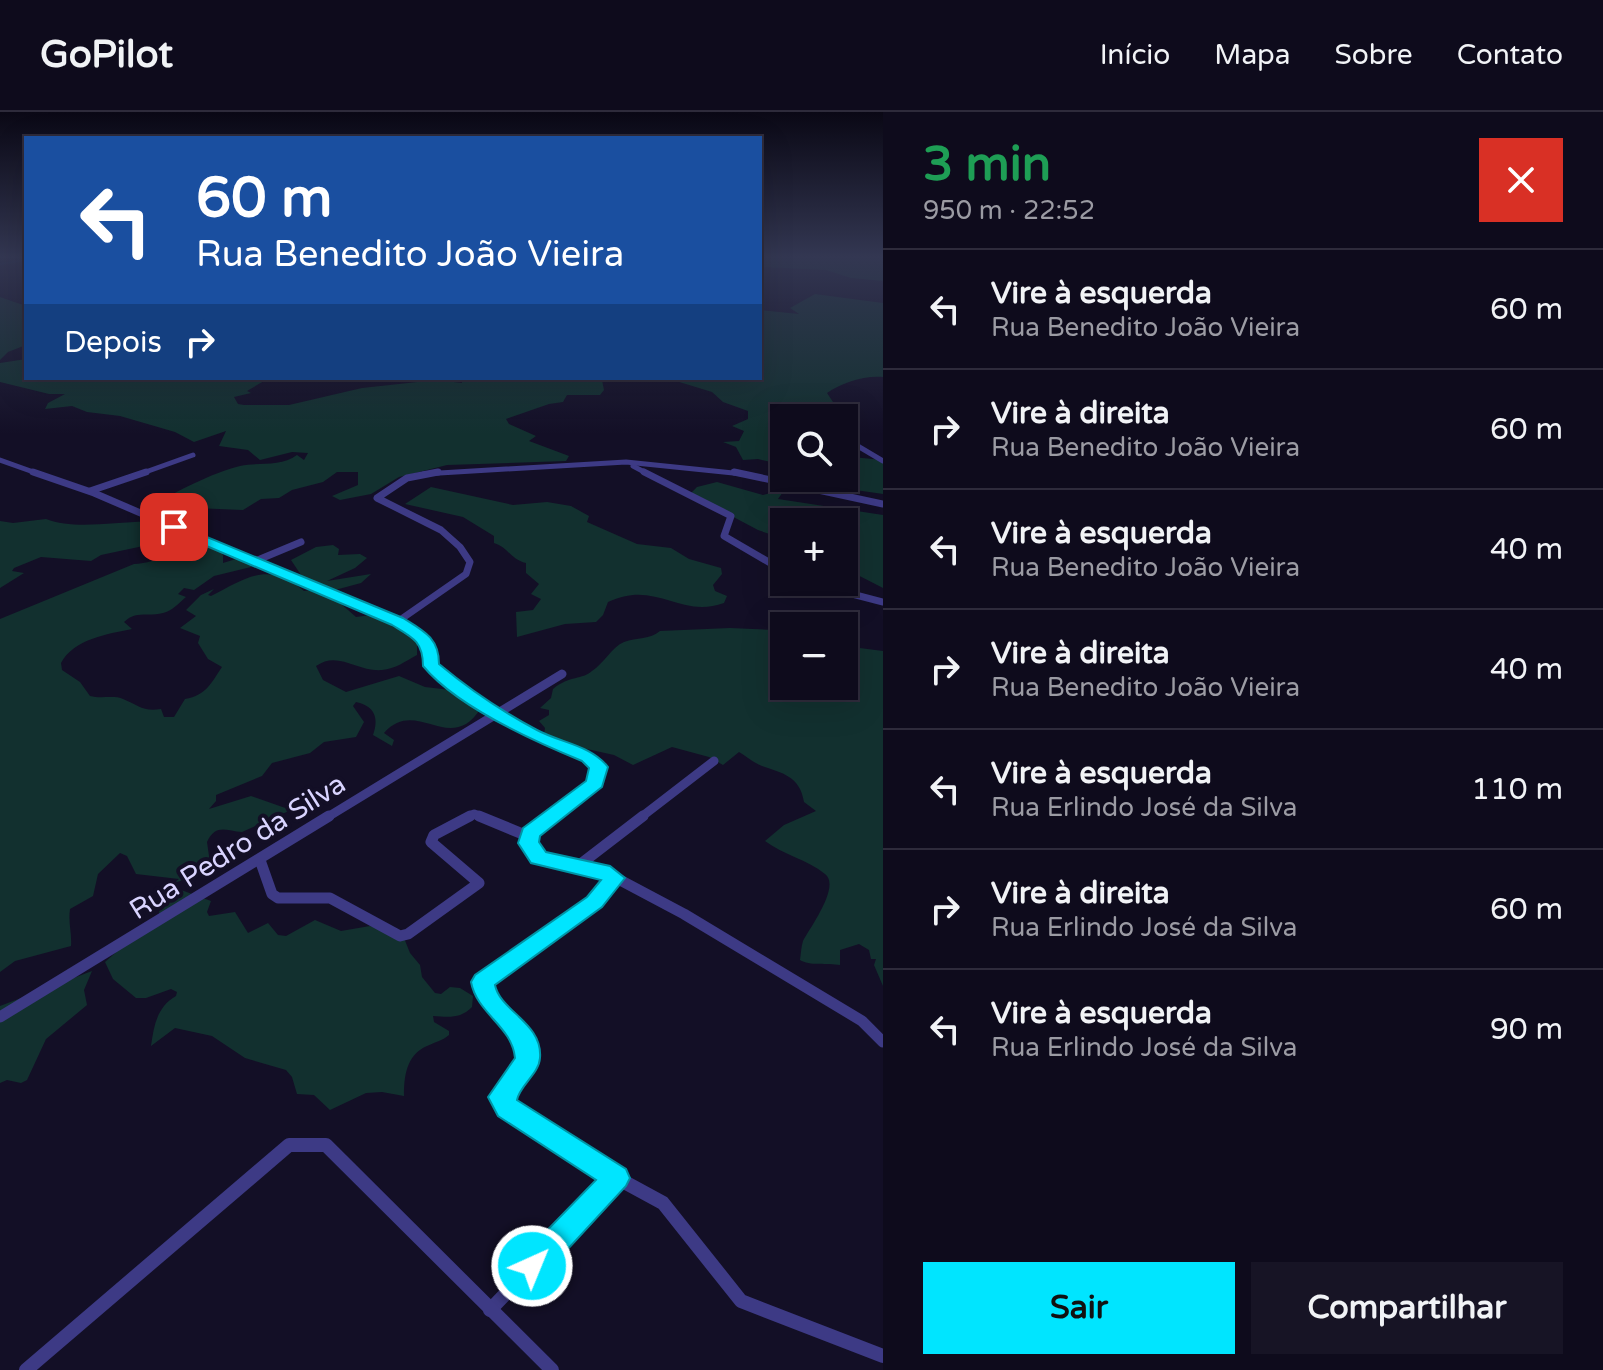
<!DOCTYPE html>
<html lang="pt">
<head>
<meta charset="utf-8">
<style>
	:root { --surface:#0e0b1c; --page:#171425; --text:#f1f3f6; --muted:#9b9ba3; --line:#2e2b3b; --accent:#00e5ff }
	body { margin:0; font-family:"Varela Round",sans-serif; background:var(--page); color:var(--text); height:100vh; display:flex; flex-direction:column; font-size:30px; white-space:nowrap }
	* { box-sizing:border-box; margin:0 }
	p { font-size:26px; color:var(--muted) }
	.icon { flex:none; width:44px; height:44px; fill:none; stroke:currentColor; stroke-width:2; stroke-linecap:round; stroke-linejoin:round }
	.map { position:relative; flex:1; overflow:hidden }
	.drawer { display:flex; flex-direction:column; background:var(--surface); width:720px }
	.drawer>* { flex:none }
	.hud { position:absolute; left:24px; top:24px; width:738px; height:244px; border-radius:0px; box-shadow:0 8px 32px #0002,0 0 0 2px var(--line); background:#1a4fa0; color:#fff; overflow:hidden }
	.tools { position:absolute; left:770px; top:292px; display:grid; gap:16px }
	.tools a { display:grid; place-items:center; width:88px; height:88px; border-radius:0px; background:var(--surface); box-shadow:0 8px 32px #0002,0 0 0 2px var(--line); font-size:40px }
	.pin { position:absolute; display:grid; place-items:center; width:68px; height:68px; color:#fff; margin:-34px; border-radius:16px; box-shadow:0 4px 12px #0006 }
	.me { position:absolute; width:88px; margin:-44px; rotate:44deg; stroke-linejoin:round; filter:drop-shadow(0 0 6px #0008) }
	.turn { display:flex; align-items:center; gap:28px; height:168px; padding:0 40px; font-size:36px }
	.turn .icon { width:104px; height:104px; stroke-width:2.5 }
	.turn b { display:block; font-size:56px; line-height:68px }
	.then { display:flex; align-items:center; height:76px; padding:0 40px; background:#0003; gap:16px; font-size:30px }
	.round { display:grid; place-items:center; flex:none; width:84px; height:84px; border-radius:0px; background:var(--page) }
	.head { display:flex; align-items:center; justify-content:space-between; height:136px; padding:0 40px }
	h1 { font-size:48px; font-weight:800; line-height:60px; color:#1e9e55 }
	.cta { display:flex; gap:16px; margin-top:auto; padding:16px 40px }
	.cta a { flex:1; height:92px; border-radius:0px; background:var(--accent); color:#111; font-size:32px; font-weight:800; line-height:92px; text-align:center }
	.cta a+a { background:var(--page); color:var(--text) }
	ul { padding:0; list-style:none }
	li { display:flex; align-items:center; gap:24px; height:120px; padding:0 40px; border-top:2px solid var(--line) }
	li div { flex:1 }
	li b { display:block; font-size:30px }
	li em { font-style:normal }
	header { display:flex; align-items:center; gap:48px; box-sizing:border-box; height:112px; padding:0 40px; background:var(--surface); border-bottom:2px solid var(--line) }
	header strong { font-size:38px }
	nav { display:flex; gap:44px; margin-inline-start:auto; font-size:28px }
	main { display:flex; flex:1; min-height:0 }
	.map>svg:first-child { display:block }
	.green { fill:#12302f }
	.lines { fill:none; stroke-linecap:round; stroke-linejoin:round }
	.stream { stroke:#0c2248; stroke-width:2 }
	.minor-far4 { stroke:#3d3a85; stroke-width:5 }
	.minor-far3 { stroke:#3d3a85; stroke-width:7 }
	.minor-far2 { stroke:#3d3a85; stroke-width:9 }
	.minor-far1 { stroke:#3d3a85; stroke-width:11 }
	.minor { stroke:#3d3a85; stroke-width:14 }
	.route { fill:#00e5ff; stroke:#0095a6; stroke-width:2 }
	.labels { text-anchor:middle; stroke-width:8; stroke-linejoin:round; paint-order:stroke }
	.street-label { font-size:28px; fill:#d9d4ff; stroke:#130f26 }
</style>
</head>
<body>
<header>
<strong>GoPilot</strong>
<nav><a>Início</a><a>Mapa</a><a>Sobre</a><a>Contato</a></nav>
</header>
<main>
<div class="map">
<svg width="883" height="1258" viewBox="0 0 883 1258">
	<rect width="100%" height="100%" fill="#130f26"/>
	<!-- green -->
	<g class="green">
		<polygon points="760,146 883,146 883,169 851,166 826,158 760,155"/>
		<path d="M815 182 883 191V265C865 263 841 271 827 281L833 290 827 306H784V353L758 347 743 348 736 335 723 330 739 329 744 319 732 314 748 307V299L723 290 712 280 676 269 649 266H760V198L799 202 790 196Z"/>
		<polygon points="0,185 26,194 26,233 8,240 0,248"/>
		<path d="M26 247V266H269L247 279 251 281 234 285 238 292 244 293H289L362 276 436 268 462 271 461 266H610L602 268 604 278 600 283H567L563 290 549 292 506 307 509 312 536 324 529 329 569 344 566 349 447 353 399 365 371 382 340 388 332 384 358 373V360H337L323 370 292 378 279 386 261 387 243 398 171 395 164 388C179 377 221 358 240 354 259 350 281 355 297 343L304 348 308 341 292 340 260 348 248 338 219 334 226 319 194 330 175 320 120 304 87 300 72 294 45 297 48 291 65 282H49L0 270V251Z"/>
		<polygon points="844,338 852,345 883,348 883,382 821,373 818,369 823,366 844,366"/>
		<polygon points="717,370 763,383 785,377 778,387 883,403 883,476 844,456 844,410 784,410 784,427 758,418 690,382 697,375"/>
		<path d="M431 375 513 393 547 390 571 394 589 404 587 410 637 432 671 436 689 447 721 456 722 462 713 473 715 479 727 484 724 491C679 507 656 467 608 490L603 503 596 510 565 512 517 525 516 500 533 498 541 487 531 482 539 472 526 461V451C511 448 508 435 494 431V424L463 405 405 392Z"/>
		<path d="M46 407C79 420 128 406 165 411L168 420 148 433 101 443 91 449 41 445 14 456 12 459 24 461 0 476V409L13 411Z"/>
		<path d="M204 433 219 437 223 443V451L236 447 253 449 251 455 214 464 194 478 184 476 178 482 186 485C179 491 172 499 163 501 148 505 136 498 124 510L132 517C107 522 74 527 61 551L62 558 80 570 90 584C100 587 115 583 123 587 138 593 143 600 161 597L164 605H174L185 587C207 583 211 571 222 555L208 547 198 531 200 524 180 516 196 504 186 498 201 483 214 477 208 483 211 484C248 465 268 449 304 479L311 478 291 448 316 435 333 433 339 437 338 443 360 442 367 446 355 456 327 469 371 462 361 471 335 478 332 484 356 505 379 502 417 528V543C406 549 395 557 382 558 357 560 338 538 316 554L323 568 346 580 399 564 425 575 459 579 481 596C450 645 417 584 384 621L394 628 392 634 373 623C379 606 375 594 356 590L353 594 364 610 356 625 324 630 310 641 272 651 262 664 216 683V689L209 697 251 684 291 698 242 720C226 719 216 711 207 730L210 751 195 765 173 771V775L211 789 207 800 209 804 235 800 248 821 268 811 278 823 286 824 315 808 341 819 370 814 404 826 410 841 420 853 422 865 435 881 441 882 450 875 460 876 473 884 472 895C460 907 449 905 433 904L434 910 449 919V923C442 929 435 930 427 934 406 943 404 965 404 984L382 980 366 981 330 998 314 983 297 982 292 965 286 958 245 946 212 924 175 916 151 934C154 913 157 895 176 884L177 880 171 877 146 886H136L113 867 105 850 159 802C160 785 166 776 179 767L136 762 127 744 120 741 98 762 93 784 70 797C68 811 72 821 71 834L15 849 0 860V507L134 452C159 451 178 436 204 433Z"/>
		<path d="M730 516 773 518 784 525V574H844V534L883 539V874L874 853 876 847H871L869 838 859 832 840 838V853C828 851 809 854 800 848 801 842 801 835 803 829 810 816 841 774 825 762 808 748 782 742 765 729L784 713 816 699 804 690C800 664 782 661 762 654 754 651 746 644 739 640L723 653 709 645 672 635 633 653 614 643 587 637 549 636 543 632 545 616 539 609 549 603V598L540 596 551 586 553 577C570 563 582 568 592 559 604 551 612 535 624 530 637 525 650 528 660 519Z"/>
		<polygon points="92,859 84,878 87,893 46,927 27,968 21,971 7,968 0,971 0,894"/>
	</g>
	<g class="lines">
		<!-- stream -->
		<polyline class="stream" points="0,152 26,148"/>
		<!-- minor-far4 -->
		<g class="minor-far4">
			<polyline points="856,333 883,349"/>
			<polyline points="0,348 39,362"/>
			<polyline points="633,354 648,362"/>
			<polyline points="140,362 193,343"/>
			<polyline points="423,362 626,350 743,362"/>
		</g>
		<!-- minor-far3 -->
		<g class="minor-far3">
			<polyline points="33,360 94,381 403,514"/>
			<polyline points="644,360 731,404 724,424 784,459"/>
			<polyline points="734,360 883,392"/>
			<polyline points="90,379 146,360"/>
			<polyline points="253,450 301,430"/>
			<polyline points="806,470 883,490"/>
			<polyline points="397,510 466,462 470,450 460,435 441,418 377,386 407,366 438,360"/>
		</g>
		<!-- minor-far2 -->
		<g class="minor-far2">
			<polyline points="400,512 426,532 431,554 466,582 518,615 583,644 598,655 595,671 549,706"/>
			<polyline points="326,706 562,562"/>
			<polyline points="466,706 474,702 484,706"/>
			<polyline points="640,706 714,649"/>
		</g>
		<!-- minor-far1 -->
		<g class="minor-far1">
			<polyline points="479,704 530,725"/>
			<polyline points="552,704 530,721 529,731 539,746 603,759 684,802 862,909 883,930"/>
			<polyline points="260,748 272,782 278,786 330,786 400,824 408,822 479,771 431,730 434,723 470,704"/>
			<polyline points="578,754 643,704"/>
			<polyline points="0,905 329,704"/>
			<path d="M527 950C529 919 492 899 483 870L595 790 615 766"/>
		</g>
		<!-- minor -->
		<g class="minor">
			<polyline points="528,948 501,985 507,996 617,1066"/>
			<polyline points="490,1198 617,1066 663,1091 741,1189 883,1244"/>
			<polyline points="26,1258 289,1033 326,1033 552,1258"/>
		</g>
	</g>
	<!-- sky -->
	<linearGradient id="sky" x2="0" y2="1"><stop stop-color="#0a0815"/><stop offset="0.45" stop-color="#333752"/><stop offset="1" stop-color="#333752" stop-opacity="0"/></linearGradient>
	<rect width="883" height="322" fill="url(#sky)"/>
	<!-- route -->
	<path class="route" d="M169 413H178L403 506C424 519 439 526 439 552 469 577 503 600 537 618 561 631 591 633 608 655L602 675 540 724 539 730 546 740 610 754 625 766 602 795 495 873C500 899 543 911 540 946 539 962 519 974 517 988L626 1057 630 1066 626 1074 543 1164 532 1168 522 1164 517 1154 522 1144 596 1068 498 1004 488 985 515 946C512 914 477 902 471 870L475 863 587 785 601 768 531 751 518 731 523 716 586 669 589 656 582 649C533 629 457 595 423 554 423 529 412 525 392 513L169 418Z"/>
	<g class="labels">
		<!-- street labels -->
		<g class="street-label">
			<text transform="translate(237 734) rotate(-32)" y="10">Rua Pedro da Silva</text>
		</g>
	</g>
</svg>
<div class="tools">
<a><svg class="icon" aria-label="search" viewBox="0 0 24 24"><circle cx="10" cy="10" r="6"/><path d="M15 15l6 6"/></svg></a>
<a>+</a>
<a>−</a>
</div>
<div class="pin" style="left:174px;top:415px;background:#d93025"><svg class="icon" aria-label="arrive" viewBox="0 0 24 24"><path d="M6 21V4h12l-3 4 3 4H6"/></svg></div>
<svg class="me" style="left:532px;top:1154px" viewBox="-20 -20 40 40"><circle r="17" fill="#00e5ff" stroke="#fff" stroke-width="3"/><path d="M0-11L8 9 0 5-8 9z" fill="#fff"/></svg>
<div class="hud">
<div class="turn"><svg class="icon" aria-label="left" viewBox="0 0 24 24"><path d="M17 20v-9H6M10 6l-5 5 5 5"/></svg><div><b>60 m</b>Rua Benedito João Vieira</div></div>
<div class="then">Depois<svg class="icon" aria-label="right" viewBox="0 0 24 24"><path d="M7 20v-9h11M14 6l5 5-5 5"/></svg></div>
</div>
</div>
<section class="drawer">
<div class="head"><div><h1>3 min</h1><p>950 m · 22:52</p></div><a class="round" style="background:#d93025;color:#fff"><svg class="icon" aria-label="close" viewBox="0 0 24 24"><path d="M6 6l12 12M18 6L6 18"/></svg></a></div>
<ul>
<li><svg class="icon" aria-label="left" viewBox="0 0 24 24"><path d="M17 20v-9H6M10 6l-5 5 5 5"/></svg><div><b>Vire à esquerda</b><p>Rua Benedito João Vieira</p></div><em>60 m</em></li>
<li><svg class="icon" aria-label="right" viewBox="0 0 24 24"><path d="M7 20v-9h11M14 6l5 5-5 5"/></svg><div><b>Vire à direita</b><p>Rua Benedito João Vieira</p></div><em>60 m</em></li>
<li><svg class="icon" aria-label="left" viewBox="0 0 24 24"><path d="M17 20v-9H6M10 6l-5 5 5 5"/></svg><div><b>Vire à esquerda</b><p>Rua Benedito João Vieira</p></div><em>40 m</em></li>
<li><svg class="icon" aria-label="right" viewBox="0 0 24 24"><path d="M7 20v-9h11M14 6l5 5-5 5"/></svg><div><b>Vire à direita</b><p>Rua Benedito João Vieira</p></div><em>40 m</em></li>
<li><svg class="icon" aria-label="left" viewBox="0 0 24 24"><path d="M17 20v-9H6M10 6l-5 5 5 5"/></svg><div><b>Vire à esquerda</b><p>Rua Erlindo José da Silva</p></div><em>110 m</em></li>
<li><svg class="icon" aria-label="right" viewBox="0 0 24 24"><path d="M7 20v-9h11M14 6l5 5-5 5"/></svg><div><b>Vire à direita</b><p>Rua Erlindo José da Silva</p></div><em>60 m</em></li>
<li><svg class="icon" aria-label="left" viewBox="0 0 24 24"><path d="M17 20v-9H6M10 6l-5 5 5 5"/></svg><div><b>Vire à esquerda</b><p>Rua Erlindo José da Silva</p></div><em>90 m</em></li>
</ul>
<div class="cta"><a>Sair</a><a>Compartilhar</a></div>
</section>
</main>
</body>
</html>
